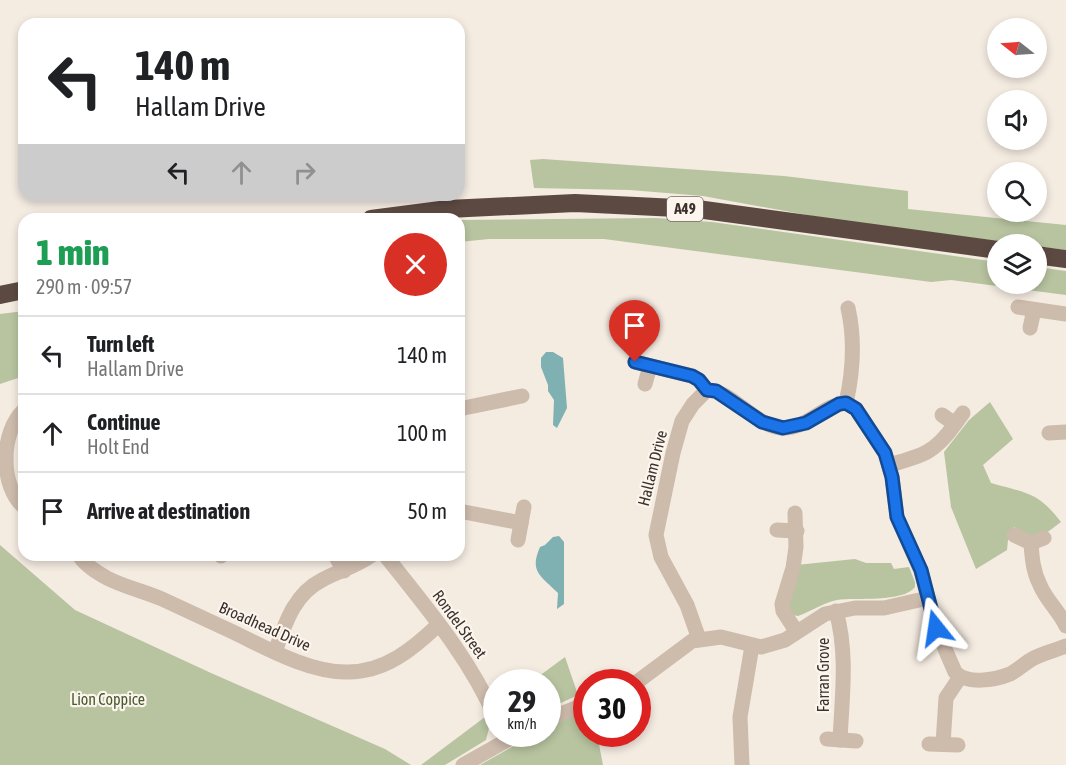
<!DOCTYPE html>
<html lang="en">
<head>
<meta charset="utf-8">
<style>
	:root { --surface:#fff; --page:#f2f2f2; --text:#202124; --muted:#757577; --line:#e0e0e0 }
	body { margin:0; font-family:"Asap Condensed",sans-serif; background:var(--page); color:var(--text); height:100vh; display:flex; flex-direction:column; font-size:22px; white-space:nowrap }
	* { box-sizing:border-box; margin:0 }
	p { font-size:20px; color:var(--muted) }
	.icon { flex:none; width:33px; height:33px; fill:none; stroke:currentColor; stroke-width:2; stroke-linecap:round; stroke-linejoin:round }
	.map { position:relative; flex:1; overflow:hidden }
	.panel { position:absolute; left:18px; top:213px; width:447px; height:348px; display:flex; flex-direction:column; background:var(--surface); border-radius:18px; box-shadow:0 3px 9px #0003 }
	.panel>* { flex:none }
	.hud { position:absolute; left:18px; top:18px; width:447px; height:183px; border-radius:18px; box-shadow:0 3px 9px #0003; background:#fff; color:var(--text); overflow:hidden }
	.needle { width:39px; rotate:287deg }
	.controls { position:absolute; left:987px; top:18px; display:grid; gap:12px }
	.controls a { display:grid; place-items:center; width:60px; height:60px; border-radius:50%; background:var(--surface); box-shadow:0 3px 9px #0003; font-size:30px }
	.speed { position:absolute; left:483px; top:669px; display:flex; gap:12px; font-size:30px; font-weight:700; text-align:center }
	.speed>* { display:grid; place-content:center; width:78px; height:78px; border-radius:50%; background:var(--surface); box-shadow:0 3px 9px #0003; line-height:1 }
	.speed small { font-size:15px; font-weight:400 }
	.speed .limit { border:9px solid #d22; background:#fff; color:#111 }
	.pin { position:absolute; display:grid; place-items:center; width:51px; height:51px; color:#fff; margin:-62px -26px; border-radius:50% 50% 50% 0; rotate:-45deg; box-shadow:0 0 6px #0007 }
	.pin .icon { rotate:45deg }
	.me { position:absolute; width:66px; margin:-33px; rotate:345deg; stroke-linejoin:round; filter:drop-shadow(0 0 4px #0008) }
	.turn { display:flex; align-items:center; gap:21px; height:126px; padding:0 18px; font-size:27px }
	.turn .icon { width:78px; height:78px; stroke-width:2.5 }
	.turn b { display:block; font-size:42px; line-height:51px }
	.lanes { display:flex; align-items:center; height:57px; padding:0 18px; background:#0003; justify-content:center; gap:30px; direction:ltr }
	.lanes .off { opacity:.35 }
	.round { display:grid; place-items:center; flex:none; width:63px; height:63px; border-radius:32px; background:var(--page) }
	.summary { display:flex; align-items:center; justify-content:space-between; height:102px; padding:0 18px }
	h1 { font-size:36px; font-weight:800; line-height:45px; color:#1e9e55 }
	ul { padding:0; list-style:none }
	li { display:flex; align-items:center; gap:18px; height:78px; padding:0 18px; border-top:2px solid var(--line) }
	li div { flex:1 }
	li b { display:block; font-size:22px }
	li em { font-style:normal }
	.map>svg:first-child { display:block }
	.green { fill:#b8c4a0 }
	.water { fill:#7fb0b2 }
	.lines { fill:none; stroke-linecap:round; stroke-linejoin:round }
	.minor { stroke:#cdbbac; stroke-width:15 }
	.highway { stroke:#5c4a42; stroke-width:18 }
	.route-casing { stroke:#114b97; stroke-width:15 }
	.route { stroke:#1a73e8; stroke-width:10 }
	.labels { text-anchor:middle; stroke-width:4.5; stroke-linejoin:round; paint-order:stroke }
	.shield { fill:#fbf5ee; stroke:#756b66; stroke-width:1.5 }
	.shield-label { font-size:15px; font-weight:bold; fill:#3b302b }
	.street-label { font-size:16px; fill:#3b302b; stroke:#fbf5ee }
	.park-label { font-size:16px; fill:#4a5a2e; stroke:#fbf5ee }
</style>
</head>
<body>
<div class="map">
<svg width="1066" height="765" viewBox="0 0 1066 765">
	<rect width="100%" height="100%" fill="#f4ebe1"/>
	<!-- green -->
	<g class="green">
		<polygon points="543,159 784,176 908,191 908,209 1066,225 1066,250 829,219 703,196 630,190 534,188 530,160"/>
		<polygon points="655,218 712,222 997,262 998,284 1036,284 1037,267 1066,271 1066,295 951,280 931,282 604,239 489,239 459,242 459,220"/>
		<polygon points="24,311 24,376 0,384 0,314"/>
		<path d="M990 402 1013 439 983 465 991 483C1026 493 1038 492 1061 522L1045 534 1028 536 1014 527 1008 540 1007 550 976 569 951 507 944 452 969 420Z"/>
		<polygon points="0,545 75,610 211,673 385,749 411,765 0,765"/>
		<path d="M855 559 866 563H891L894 569 909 567 915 582V587C903 603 856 597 837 600 823 603 812 611 798 616L793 615 787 608 796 565Z"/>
		<polygon points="565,657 578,695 548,709 548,682 531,682"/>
		<polygon points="586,711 586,734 597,734 603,765 480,765 535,734 548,734 548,726"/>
		<polygon points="485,717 489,728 486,740 445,765 421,765"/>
	</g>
	<!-- water -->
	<g class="water">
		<polygon points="546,352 553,352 563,358 567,408 557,428 553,425 554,400 548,391 548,385 541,367 541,358"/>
		<path d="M559 536 564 542V604L557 609 558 593C541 576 529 572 540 547L545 545 553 537Z"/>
	</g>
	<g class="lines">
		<!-- minor -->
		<g class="minor">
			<polyline points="1018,307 1066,314"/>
			<path d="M848 308C855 339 853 372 846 403L856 409 885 453 892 477 897 517 921 571 936 628 955 672C967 685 995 680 1010 674 1018 670 1026 662 1034 658 1044 653 1056 650 1066 646"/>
			<polyline points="1030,328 1034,310"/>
			<polyline points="635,362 692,376 699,380 707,390"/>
			<polyline points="645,384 650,366"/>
			<polyline points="459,409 522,396"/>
			<path d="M24 410C0 432 0 487 24 507"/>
			<polyline points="942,415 955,424 963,413"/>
			<polyline points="1049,433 1066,432"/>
			<path d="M889 465C922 456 935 453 955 424"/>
			<polyline points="459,511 521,523"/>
			<polyline points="795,513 796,547 793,568 782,604 783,611 796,631"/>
			<polyline points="777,530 797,531"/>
			<polyline points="1014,535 1031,543 1044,538"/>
			<polyline points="518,540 524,507"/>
			<path d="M1031 543C1032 558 1033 571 1040 585 1046 600 1059 611 1066 626"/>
			<path d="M79 555C84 564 98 573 107 578 124 587 144 591 162 599 186 610 209 621 233 632 266 648 310 673 348 672 385 672 413 649 438 625"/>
			<polyline points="335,555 344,571"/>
			<path d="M385 555C426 607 470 658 496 719"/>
			<polyline points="221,556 221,555"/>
			<path d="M836 611C848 653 842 697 840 740"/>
			<path d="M699 639 687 605 661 557 656 535 673 453 682 421 693 404 707 390C729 389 754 425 781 428 807 430 822 405 846 403"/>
			<path d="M275 652C285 624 294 594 322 580 339 571 357 566 372 555"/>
			<polyline points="637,682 692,641 721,637 761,647 785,640 825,614 855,608 884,608 928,598"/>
			<polyline points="548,719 586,704"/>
			<polyline points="827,739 856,741"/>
			<polyline points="929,744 958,745"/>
			<polyline points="943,744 946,698 960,677"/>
			<polyline points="463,765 518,734"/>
			<polyline points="742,765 740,717 752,646"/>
		</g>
		<!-- highway -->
		<g class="highway">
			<polyline points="371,219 448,209 575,203 697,209 998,250"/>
			<polyline points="1036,255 1066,259"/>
			<polyline points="0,295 24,290"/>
		</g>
	</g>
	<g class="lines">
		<!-- route casing -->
		<g class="route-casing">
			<polyline id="route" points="635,362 692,376 699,380 707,390 716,391 762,422 783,428 806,423 839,404 846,403 856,409 885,453 892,477 897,517 921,570 936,628"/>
		</g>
		<!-- route -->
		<use href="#route" class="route"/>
	</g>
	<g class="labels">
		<!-- shield labels -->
		<rect class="shield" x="667" y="197" width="36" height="24" rx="4.5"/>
		<g class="shield-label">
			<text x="685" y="214">A49</text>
		</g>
		<!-- street labels -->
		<g class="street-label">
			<text transform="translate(652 468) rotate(-76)" y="6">Hallam Drive</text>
			<text transform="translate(460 624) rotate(54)" y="6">Rondel Street</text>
			<text transform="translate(265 626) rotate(24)" y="6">Broadhead Drive</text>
			<text transform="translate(823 675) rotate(-90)" y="6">Farran Grove</text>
		</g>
		<!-- park labels -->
		<g class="park-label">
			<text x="108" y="705">Lion Coppice</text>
		</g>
	</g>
</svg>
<div class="controls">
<a><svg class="needle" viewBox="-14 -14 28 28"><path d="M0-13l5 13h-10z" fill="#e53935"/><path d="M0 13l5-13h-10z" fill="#757577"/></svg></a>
<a><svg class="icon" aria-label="sound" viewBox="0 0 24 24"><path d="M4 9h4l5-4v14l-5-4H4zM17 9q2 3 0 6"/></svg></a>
<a><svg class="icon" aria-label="search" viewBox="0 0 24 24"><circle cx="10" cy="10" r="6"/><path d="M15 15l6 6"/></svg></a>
<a><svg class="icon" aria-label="layers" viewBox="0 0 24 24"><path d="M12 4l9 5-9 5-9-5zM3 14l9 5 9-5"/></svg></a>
</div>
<div class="speed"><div>29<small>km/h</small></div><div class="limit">30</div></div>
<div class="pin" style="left:635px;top:362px;background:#d93025"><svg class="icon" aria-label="arrive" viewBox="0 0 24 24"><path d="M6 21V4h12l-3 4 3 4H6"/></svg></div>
<svg class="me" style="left:936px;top:628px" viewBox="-20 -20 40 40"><path d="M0-17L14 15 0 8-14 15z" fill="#1a73e8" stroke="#fff" stroke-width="4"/></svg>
<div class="hud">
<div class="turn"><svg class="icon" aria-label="left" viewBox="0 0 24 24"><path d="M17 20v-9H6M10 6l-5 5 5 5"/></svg><div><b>140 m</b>Hallam Drive</div></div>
<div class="lanes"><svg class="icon" aria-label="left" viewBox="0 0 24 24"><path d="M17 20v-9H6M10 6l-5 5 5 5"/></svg><svg class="icon off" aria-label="ahead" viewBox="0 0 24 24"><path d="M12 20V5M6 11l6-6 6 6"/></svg><svg class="icon off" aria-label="right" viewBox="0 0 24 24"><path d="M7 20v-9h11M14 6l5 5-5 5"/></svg></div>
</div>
<section class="panel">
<div class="summary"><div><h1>1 min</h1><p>290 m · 09:57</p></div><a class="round" style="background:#d93025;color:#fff"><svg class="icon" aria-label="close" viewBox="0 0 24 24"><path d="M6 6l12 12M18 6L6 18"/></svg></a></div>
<ul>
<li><svg class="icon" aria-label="left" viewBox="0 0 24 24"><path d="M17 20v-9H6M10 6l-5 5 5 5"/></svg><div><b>Turn left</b><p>Hallam Drive</p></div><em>140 m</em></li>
<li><svg class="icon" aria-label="ahead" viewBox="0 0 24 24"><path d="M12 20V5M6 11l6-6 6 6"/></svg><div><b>Continue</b><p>Holt End</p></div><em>100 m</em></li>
<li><svg class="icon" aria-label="arrive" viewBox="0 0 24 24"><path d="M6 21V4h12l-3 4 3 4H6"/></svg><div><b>Arrive at destination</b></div><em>50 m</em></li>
</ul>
</section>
</div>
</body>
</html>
